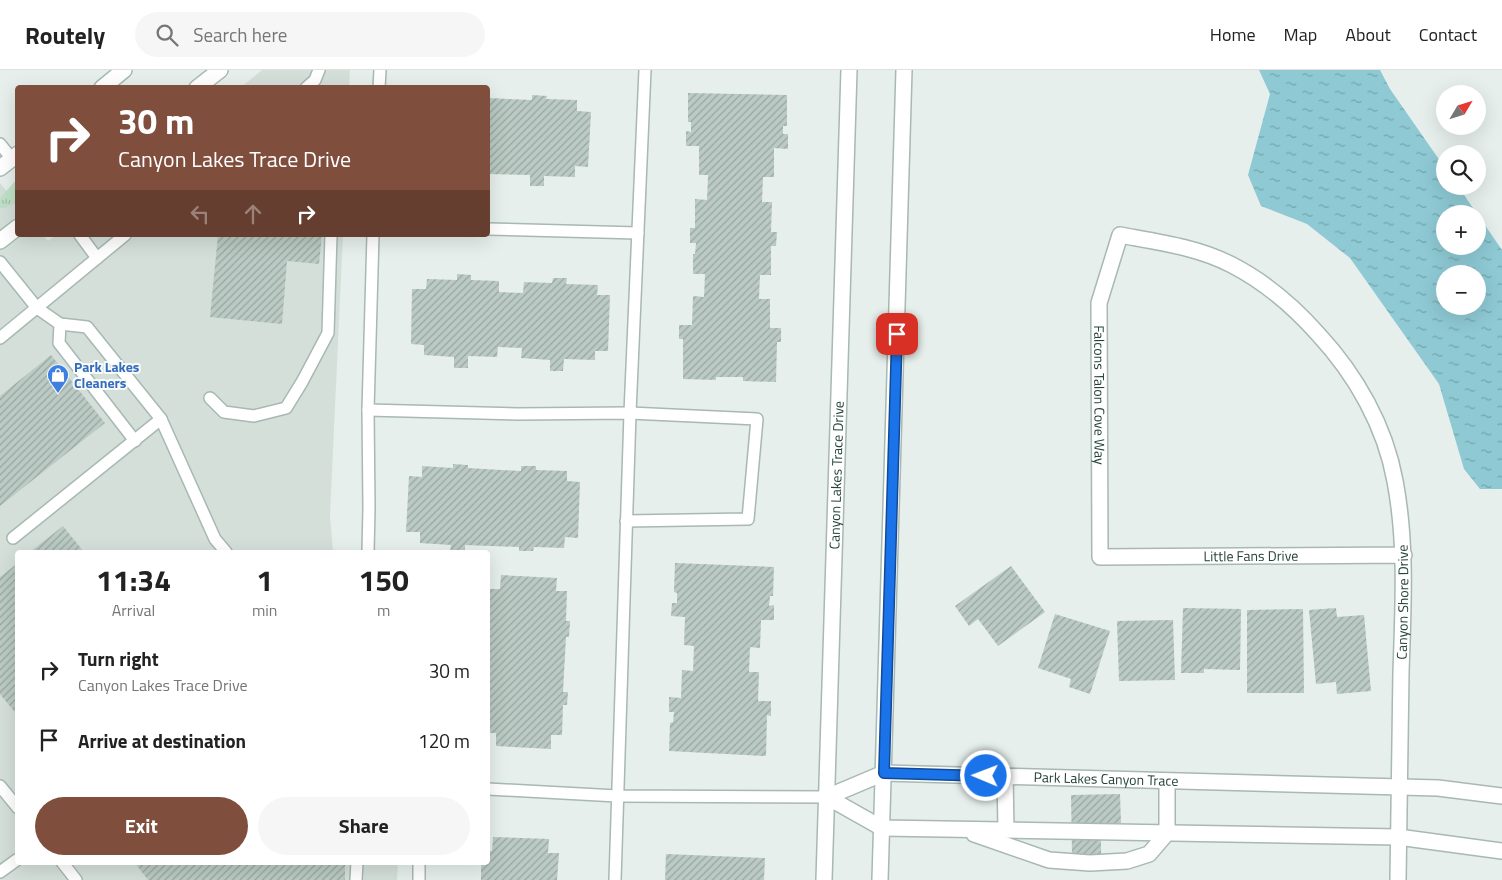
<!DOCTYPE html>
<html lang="en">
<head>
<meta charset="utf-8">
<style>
	:root { --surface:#fff; --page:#f6f6f6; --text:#222; --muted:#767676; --line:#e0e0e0; --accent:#804e3d }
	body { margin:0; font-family:"Titillium Web",sans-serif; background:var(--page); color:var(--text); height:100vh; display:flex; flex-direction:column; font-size:19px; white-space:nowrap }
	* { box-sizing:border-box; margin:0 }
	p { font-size:16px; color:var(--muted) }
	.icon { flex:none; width:28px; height:28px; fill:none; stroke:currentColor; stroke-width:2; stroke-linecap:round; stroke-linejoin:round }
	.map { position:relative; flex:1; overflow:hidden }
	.details { position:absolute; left:15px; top:480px; width:475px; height:315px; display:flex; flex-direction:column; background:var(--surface); border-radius:5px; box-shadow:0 5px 20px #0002 }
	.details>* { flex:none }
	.guide { position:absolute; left:15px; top:15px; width:475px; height:152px; border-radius:5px; box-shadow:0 5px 20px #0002; background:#804e3d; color:#fff; overflow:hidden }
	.needle { width:32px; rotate:52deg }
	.controls { position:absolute; left:1436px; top:15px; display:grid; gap:10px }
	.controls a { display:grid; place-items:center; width:50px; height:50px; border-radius:50%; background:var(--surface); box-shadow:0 5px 20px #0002; font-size:25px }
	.pin { position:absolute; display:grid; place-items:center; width:42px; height:42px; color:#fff; margin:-21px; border-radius:10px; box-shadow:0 2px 8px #0006 }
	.me { position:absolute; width:55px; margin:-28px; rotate:271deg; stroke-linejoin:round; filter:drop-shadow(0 0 4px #0008) }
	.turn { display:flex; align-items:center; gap:18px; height:105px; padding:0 20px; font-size:22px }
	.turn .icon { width:65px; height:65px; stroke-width:2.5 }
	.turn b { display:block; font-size:35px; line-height:42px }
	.lanes { display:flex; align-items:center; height:48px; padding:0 20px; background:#0003; justify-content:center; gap:25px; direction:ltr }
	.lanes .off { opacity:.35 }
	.eta { display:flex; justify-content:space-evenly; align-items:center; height:85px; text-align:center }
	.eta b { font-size:30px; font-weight:700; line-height:35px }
	.cta { display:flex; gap:10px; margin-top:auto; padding:10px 20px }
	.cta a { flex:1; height:58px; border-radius:30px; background:var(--accent); color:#fff; font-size:20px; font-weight:700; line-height:58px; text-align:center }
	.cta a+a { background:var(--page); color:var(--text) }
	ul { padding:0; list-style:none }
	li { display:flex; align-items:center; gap:15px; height:70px; padding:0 20px }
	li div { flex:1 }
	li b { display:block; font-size:19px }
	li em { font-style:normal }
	header { display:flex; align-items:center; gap:30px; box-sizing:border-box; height:70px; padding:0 25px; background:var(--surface); border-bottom:1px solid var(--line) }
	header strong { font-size:24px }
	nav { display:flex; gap:28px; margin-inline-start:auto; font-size:18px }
	.search { width:350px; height:45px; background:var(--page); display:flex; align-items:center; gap:12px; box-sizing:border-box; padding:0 18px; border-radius:28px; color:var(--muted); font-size:19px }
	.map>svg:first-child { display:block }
	.built { fill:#d4dfda }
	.grass { fill:url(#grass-tufts) }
	.water { fill:url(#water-ripples); fill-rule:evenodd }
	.building { fill:url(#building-hatch) }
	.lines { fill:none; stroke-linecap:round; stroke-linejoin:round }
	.service-casing { stroke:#a8b8b2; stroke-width:14 }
	.minor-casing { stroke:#a8b8b2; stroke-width:18 }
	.tertiary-casing { stroke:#a8b8b2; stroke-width:18 }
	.secondary-casing { stroke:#a4bbb3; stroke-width:18 }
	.service { stroke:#fff; stroke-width:11 }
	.minor { stroke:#fff; stroke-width:15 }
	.tertiary { stroke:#fff; stroke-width:15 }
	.secondary { stroke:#fff; stroke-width:15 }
	.route-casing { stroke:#114b97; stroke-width:12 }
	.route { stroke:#1a73e8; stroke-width:9 }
	.labels { text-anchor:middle; stroke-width:4; stroke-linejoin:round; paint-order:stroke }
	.shop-label { font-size:14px; font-weight:bold; fill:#366cbe; stroke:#f7fbf9; text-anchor:start }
	.street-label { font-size:14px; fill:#24423a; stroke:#f7fbf9 }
</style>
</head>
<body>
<header>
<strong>Routely</strong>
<div class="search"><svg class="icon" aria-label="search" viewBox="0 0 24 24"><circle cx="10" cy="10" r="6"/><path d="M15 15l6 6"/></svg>Search here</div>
<nav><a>Home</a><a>Map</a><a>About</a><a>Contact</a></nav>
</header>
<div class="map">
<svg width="1502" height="810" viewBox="0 0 1502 810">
	<defs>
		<pattern id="grass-tufts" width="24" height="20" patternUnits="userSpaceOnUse" patternTransform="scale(1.25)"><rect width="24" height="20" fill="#bfe0c8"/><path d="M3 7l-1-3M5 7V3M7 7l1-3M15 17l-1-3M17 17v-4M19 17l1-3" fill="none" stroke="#a4c1ad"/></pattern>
		<pattern id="water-ripples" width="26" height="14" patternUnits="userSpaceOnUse" patternTransform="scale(1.25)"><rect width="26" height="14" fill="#8ec9d4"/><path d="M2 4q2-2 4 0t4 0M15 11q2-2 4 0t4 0" fill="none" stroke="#74a5ad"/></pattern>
		<pattern id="building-hatch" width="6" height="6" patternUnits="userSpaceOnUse" patternTransform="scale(1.25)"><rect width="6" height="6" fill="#bbcac4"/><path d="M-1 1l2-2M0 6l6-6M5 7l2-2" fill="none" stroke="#98a6a0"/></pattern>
	</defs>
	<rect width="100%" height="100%" fill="#e6efeb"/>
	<!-- built -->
	<g class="built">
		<polygon points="262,0 350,0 349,17 240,18"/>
		<polygon points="0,113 17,134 18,165 43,165 48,171 56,165 343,165 330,445 333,482 18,482 18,792 398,792 397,810 0,810"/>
	</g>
	<!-- grass -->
	<polygon class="grass" points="17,109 17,132 5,138 0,138 0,128"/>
	<!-- water -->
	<path class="water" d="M1259 0H1380L1390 19 1445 98V116H1458L1477 144H1445V176H1478V145L1502 180V419H1480L1464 399 1439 314 1350 188 1307 154 1261 136 1248 105 1270 24ZM1445 204H1478V236H1445Z"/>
	<!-- building -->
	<g class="building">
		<polygon points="688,23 787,25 787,56 783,56 783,64 788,64 788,79 774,78 774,107 763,107 762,132 772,132 771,162 777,162 776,176 771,176 771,205 760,205 759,229 770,229 770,258 781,258 781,272 777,272 776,312 743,311 743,307 716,307 716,310 683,309 683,269 679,269 679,255 692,255 693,226 704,227 705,204 693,204 693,184 695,184 696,173 690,173 690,158 695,158 695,129 707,130 708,105 699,105 699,76 686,76 686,61 691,62 691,52 688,52"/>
		<polygon points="532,25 547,26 546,29 577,30 577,41 591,42 588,97 575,96 575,107 544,106 544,116 530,116 530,105 488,104 488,28 532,30"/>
		<polygon points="218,165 322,165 319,194 287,191 282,254 210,247"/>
		<polygon points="457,204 471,205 471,210 499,211 499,222 523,223 524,212 552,213 553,208 567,208 566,214 598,215 597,225 610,225 608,281 595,281 595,290 564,289 563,301 550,301 550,290 521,288 522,278 498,277 497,287 468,286 468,298 454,298 454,287 424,285 424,275 411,274 412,219 426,219 427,209 457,210"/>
		<polygon points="51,285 105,353 0,436 0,326"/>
		<polygon points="453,394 468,395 468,398 521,401 521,396 536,396 536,400 567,401 567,411 580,412 578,468 565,467 564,478 534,477 533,481 519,481 519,477 465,475 465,482 450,482 451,475 420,473 420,462 406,462 409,406 422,407 422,396 453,398"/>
		<polygon points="63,456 84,482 30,482"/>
		<polygon points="18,493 18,646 0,624 0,507"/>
		<polygon points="675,493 774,497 773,526 770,526 769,536 774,535 774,550 761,550 760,578 750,577 749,602 759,602 758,631 771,631 771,646 767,645 766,686 669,681 670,653 673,652 674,642 669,642 669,627 681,628 682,600 693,601 694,576 684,575 685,547 671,546 672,533 677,533 677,523 674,522"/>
		<polygon points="1011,496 1045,542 998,576 978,549 969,556 955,536"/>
		<polygon points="501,505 557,508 556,521 567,521 566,551 570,551 569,567 566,567 563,622 568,622 567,635 563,635 562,665 551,665 551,679 496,676 496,663 488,663 489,564 488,564 488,549 489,550 490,519 500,519"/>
		<polygon points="1183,538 1241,539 1240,600 1204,599 1204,603 1181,603"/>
		<polygon points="1336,538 1337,547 1364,545 1371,621 1337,624 1336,612 1316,614 1309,540"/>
		<polygon points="1303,539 1304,623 1247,623 1247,540"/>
		<polygon points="1055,544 1110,561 1090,624 1069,617 1071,609 1038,598"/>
		<polygon points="1173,550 1175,610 1119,611 1117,551"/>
		<polygon points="1120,724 1121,753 1101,753 1101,785 1072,784 1071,725"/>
		<polygon points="493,767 549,769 548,783 559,783 557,810 481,810 481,792 488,792 488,781 492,781"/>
		<polygon points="666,784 765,788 764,810 665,810"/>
		<polygon points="134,792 345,792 345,810 148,810"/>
	</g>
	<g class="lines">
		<!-- service casing -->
		<g class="service-casing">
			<g id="service">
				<polyline points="306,18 315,10 319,0"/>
				<polyline points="379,18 380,0"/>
				<polyline points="0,74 12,89"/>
				<polyline points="488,159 638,163"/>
				<polyline points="80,165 97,188"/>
				<polyline points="0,192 37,238 60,254 87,257 161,349 215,469 226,482"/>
				<polyline points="60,254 59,273 135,371"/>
				<polyline points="0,268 125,165"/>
				<polyline points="210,328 224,342 254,346 286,338 302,312 328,263 331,165"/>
				<polyline points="368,340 518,344 630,343 757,349 748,449 626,451"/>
				<polyline points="13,468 161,349"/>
				<polyline points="368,482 369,438 368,340 373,165"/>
				<polyline points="0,716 18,738"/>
				<polyline points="488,719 617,726 827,727"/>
				<polyline points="62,792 76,810"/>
				<polyline points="0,802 18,789"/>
				<polyline points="356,810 357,792"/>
				<polyline points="419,810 419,792"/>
				<polyline points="615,810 630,343 645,0"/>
			</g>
		</g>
		<!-- minor casing -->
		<g class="minor-casing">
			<g id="minor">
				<path id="s1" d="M1398 810C1399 741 1400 672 1401 602 1403 539 1407 474 1395 411 1385 356 1356 305 1318 264 1294 237 1265 212 1232 195 1197 177 1158 172 1120 165L1099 233 1100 487 1404 485"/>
			</g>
		</g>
		<!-- tertiary casing -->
		<g class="tertiary-casing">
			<g id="tertiary">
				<polyline points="1005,706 1006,760"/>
				<polyline points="1167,711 1167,763"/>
				<polyline points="827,727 882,758 1398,767 1502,781"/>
				<path id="s2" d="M827 727 884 703 1438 718 1502 726"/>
				<polyline points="974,764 1049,790 1090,793 1127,791 1149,784 1167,763"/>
				<path id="s3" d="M824 810 849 0"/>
				<polyline points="880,810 904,0"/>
			</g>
		</g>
		<!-- secondary casing -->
		<g class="secondary-casing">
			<g id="secondary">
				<polyline points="102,18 124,0"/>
				<polyline points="197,18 220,0"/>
				<polyline points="0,98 18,84"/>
				<polyline points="0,171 18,157"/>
			</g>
		</g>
		<!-- service -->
		<use href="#service" class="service"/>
		<!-- minor -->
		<use href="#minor" class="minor"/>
		<!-- tertiary -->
		<use href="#tertiary" class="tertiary"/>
		<!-- secondary -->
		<use href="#secondary" class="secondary"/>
	</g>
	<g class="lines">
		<!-- route casing -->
		<g class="route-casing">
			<polyline id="route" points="897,264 884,703 986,706"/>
		</g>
		<!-- route -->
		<use href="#route" class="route"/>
	</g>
	<!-- icons -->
	<defs>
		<g id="shop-pin" transform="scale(1.125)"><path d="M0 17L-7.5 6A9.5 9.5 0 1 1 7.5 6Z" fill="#3f7fe0" stroke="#f7fbf9"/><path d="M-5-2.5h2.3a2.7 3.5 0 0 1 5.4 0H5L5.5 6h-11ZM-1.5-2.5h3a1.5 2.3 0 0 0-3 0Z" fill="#fff"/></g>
	</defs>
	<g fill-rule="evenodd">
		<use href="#shop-pin" x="58" y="305"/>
	</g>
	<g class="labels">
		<!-- shop labels -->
		<g class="shop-label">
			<text x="74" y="302">Park Lakes<tspan x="74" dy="16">Cleaners</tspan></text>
		</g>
		<!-- street labels -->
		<g class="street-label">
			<text dy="5" stroke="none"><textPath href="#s1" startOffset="958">Falcons Talon Cove Way</textPath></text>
			<text dy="5" stroke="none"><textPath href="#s3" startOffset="405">Canyon Lakes Trace Drive</textPath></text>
			<text dy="5" stroke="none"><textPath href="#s1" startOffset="1271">Little Fans Drive</textPath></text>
			<text dy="5" stroke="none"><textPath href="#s1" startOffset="278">Canyon Shore Drive</textPath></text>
			<text dy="5" stroke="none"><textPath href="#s2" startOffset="284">Park Lakes Canyon Trace</textPath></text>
		</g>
	</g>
</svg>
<div class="controls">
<a><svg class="needle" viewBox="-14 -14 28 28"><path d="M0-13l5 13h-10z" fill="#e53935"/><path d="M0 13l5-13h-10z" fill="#767676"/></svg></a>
<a><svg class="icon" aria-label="search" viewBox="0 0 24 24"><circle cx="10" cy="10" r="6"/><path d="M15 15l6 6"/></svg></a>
<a>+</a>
<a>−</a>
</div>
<div class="pin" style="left:897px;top:264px;background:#d93025"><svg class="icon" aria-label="arrive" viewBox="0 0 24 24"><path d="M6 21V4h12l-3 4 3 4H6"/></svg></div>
<svg class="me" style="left:986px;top:706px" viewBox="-20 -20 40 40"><circle r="17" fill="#1a73e8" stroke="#fff" stroke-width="3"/><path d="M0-11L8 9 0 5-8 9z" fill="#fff"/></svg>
<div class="guide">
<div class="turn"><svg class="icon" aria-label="right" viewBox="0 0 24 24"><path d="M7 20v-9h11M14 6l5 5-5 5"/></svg><div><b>30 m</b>Canyon Lakes Trace Drive</div></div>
<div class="lanes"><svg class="icon off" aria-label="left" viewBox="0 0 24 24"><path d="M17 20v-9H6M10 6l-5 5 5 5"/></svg><svg class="icon off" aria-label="ahead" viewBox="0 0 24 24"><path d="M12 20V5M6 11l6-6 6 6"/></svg><svg class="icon" aria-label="right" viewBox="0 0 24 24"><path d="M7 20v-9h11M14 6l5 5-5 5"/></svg></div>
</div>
<section class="details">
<div class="eta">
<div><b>11:34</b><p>Arrival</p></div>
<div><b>1</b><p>min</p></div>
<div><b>150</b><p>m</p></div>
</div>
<ul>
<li><svg class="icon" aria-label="right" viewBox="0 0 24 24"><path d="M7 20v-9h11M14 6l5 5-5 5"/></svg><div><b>Turn right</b><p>Canyon Lakes Trace Drive</p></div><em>30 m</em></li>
<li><svg class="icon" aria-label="arrive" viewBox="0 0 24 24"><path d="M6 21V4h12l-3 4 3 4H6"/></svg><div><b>Arrive at destination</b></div><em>120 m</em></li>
</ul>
<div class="cta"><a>Exit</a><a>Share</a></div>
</section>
</div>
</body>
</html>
